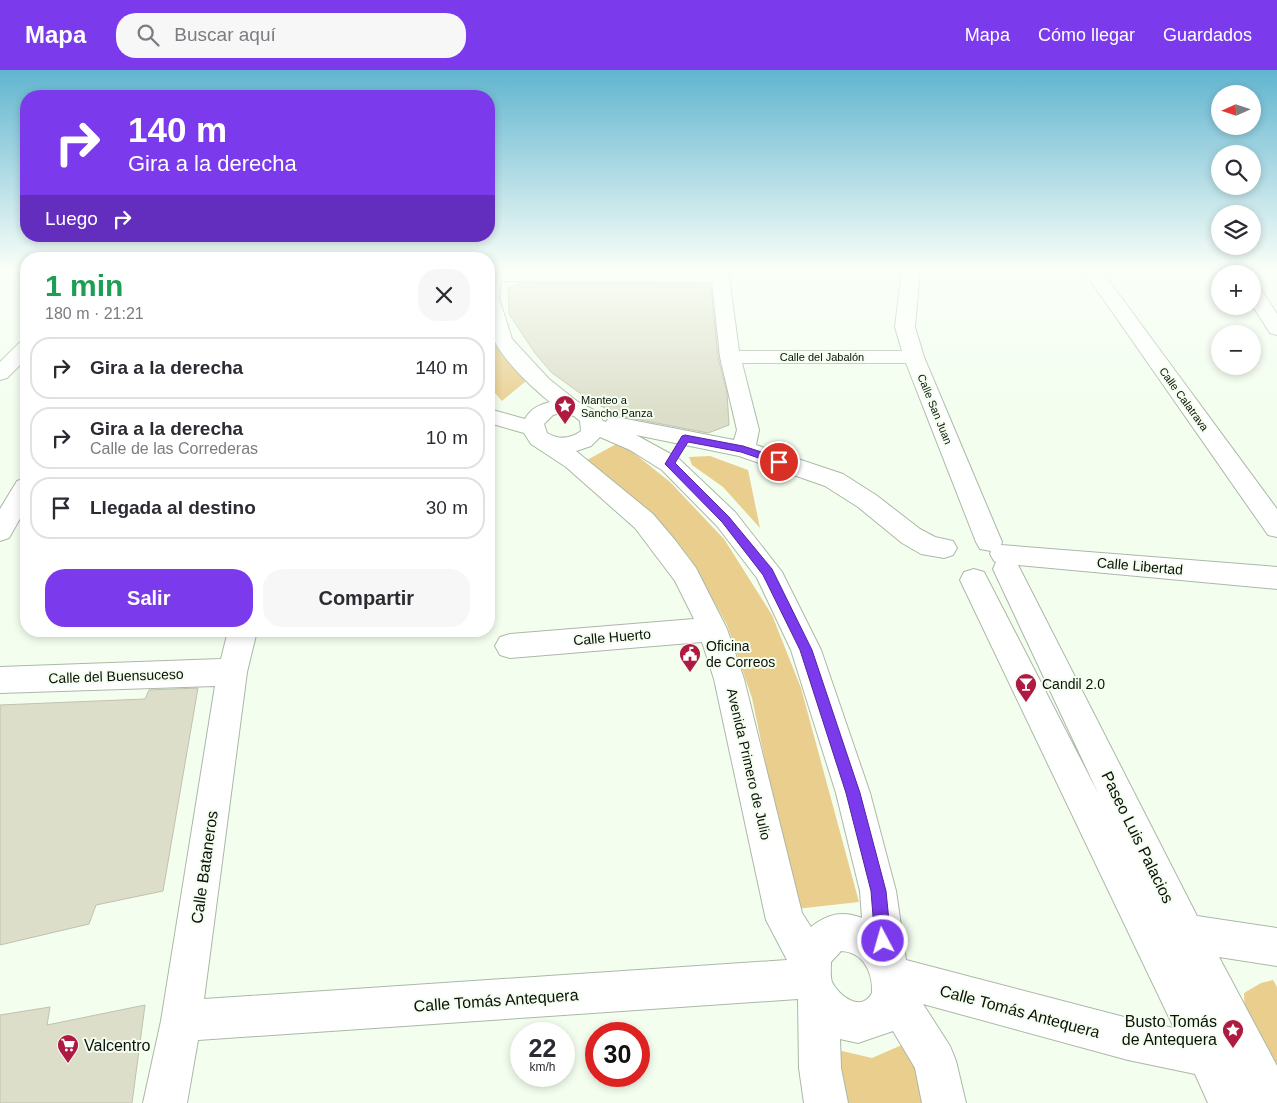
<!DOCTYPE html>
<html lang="es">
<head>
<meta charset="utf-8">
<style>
	:root { --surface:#fff; --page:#f7f7f7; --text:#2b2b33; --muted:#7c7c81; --line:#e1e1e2; --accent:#7c3aed }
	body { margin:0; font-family:Arial,sans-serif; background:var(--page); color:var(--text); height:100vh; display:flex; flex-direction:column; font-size:19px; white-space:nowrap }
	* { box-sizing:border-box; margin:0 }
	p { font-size:16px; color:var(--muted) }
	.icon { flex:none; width:28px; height:28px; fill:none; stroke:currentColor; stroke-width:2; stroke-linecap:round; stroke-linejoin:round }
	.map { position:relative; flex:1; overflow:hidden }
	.panel { position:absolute; left:20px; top:182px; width:475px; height:385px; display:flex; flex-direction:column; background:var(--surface); border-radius:20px; box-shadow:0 2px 8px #0003 }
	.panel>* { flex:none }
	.hud { position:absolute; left:20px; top:20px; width:475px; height:152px; border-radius:20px; box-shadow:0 2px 8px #0003; background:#7c3aed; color:#fff; overflow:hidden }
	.needle { width:32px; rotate:267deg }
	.controls { position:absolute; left:1211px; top:15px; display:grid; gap:10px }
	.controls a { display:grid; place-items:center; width:50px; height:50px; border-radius:50%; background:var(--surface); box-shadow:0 2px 8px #0003; font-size:25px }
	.speed { position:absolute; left:510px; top:952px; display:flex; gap:10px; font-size:25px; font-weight:700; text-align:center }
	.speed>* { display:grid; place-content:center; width:65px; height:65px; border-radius:50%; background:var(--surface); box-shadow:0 2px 8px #0003; line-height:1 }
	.speed small { font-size:12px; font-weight:400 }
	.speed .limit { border:8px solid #d22; background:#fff; color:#111 }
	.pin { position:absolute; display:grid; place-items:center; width:42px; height:42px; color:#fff; margin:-21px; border:2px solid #fff; border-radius:50%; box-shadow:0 1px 5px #0007 }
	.me { position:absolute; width:55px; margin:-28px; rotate:354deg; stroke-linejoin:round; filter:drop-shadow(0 0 4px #0008) }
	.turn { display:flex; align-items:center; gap:18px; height:105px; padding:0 25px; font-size:22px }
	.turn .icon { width:65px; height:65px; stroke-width:2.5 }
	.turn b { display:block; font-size:35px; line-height:42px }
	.then { display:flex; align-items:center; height:48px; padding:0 25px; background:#0003; gap:10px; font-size:19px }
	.round { display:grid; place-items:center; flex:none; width:52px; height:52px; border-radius:20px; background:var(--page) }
	.overview { display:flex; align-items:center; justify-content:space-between; height:85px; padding:0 25px }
	h1 { font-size:30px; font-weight:800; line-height:38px; color:#1e9e55 }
	.button { display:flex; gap:10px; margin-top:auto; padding:10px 25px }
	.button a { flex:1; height:58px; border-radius:20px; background:var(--accent); color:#fff; font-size:20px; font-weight:800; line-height:58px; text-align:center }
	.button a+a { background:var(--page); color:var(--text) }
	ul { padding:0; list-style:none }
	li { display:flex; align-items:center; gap:15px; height:62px; margin:0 10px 8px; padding:0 15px; border:2px solid var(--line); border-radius:20px }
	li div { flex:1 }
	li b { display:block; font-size:19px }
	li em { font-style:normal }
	header { display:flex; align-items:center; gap:30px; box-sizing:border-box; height:70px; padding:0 25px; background:var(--accent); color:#fff }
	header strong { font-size:24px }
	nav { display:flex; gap:28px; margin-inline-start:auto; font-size:18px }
	.search { width:350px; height:45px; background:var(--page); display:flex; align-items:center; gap:12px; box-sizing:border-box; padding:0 18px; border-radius:20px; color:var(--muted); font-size:19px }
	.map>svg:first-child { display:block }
	.green { fill:#e9ce8d }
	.building { fill:#dcdec9; stroke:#c0c2ae }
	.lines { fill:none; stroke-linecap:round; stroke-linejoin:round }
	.minor-casing { stroke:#abb8a7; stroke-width:2 }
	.minor { fill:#fff; fill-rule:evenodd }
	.route { fill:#7c3aed; stroke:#51269a }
	.labels { text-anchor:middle; stroke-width:4; stroke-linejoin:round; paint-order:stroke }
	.far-street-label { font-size:11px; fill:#0d110b; stroke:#f3feef }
	.far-poi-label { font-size:11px; fill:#0d110b; stroke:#f3feef; text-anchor:start }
	.street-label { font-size:14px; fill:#0d110b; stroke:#f3feef }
	.poi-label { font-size:14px; fill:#0d110b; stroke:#f3feef; text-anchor:start }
	.near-street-label { font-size:16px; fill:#0d110b; stroke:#f3feef }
	.near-poi-label { font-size:16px; fill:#0d110b; stroke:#f3feef; text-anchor:end }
</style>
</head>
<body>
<header>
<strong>Mapa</strong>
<div class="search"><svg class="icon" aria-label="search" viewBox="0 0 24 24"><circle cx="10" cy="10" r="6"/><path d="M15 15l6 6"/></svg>Buscar aquí</div>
<nav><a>Mapa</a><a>Cómo llegar</a><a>Guardados</a></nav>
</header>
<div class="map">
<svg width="1277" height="1033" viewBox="0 0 1277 1033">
	<rect width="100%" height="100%" fill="#f3feef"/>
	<!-- green -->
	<g class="green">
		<polygon points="489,258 511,295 526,311 502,331 489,316"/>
		<polygon points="620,372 670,412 724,469 772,545 801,618 859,832 796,839 752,628 727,555 689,487 648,440 587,390"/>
		<polygon points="710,386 748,400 760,458 723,417 692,395 689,387"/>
		<polygon points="1273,910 1277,917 1277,1006 1245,947 1244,923 1261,913"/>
		<polygon points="904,974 917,986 928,1033 837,1033 828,992 842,981 872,988"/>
	</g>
	<!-- building -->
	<g class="building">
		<polygon points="519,213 707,214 711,216 718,287 727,323 729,355 708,363 625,347 592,332 551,302 535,283 509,244 508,219"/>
		<polygon points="198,618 163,821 96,835 89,854 0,875 0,635 145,629 149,620"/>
		<polygon points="145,935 132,1033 0,1033 0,945 50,937 47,955"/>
	</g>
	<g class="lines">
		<!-- minor casing -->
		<g class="minor-casing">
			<g id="minor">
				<path d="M489 200H728L739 281H902L895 257 902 200H920L915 257 924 287 1002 472 1001 475 1277 497V519L1018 495 1197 846 1277 858V896L1219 887 1277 996V1033H1208L1195 1004 1128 990 923 934 950 976 956 991 966 1033H922L915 998 893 961 858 973 840 969 841 998 848 1033H804L799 998 798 929 198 970 187 1033H143L161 951 215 616 0 623V597L221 589 228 561H257L247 602 204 929 787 890 766 850 714 609 702 572 510 588 500 585 495 576 500 567 510 564 694 549 675 511 635 458 566 397 531 374 524 363 489 353V339L525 349C531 338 539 335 550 332 530 316 496 284 489 258 485 241 489 219 489 200ZM501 211 712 212 720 287 737 360 734 370 616 347 608 349 606 352 603 351 596 341 578 332 549 309 512 269 499 228ZM742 293H906L976 472 980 479 991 481 990 484 994 491 996 492 993 499 1099 725 984 502 974 499 964 502 960 510 1174 958 1128 948 906 890 896 821 870 723 821 580 782 502 735 442 678 388 636 365 739 386 825 416 858 437 902 473 921 484 944 488 953 485 957 478 953 471 935 467 920 459 876 425 843 404 756 375 759 360ZM561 343 574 346 580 351 581 361C570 369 559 370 547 363L544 354 553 345ZM600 367 630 380 662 400 717 456 757 508 791 580 836 723 860 821 862 848C842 840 827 844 811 857L802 843 744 609 727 559 696 498 675 470 653 444 576 381 591 376ZM841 881C864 882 873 903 872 923 861 943 839 926 832 912 830 906 831 898 831 892Z"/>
				<polygon points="1083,200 1101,200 1277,439 1277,467 1268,465"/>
				<polygon points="1252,214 1258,215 1277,244 1277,265 1270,263 1252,235"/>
				<polygon points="26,271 26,289 7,308 0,310 0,292 19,273"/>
				<polygon points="26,408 26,438 9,468 0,471 0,439 17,411"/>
			</g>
		</g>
		<!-- minor -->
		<use href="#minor" class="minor"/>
	</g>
	<!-- sky -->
	<linearGradient id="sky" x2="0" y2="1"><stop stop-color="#61b5d0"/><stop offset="0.58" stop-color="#fafff8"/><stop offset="1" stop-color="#fafff8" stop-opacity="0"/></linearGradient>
	<rect width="1277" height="345" fill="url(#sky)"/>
	<!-- route -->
	<polygon class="route" points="685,365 743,376 783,389 784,392 779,395 741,382 688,372 675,393 729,447 772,499 812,580 860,723 886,821 891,871 889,877 883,879 877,877 875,871 871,821 846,723 800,580 763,505 722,452 665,394 682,366"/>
	<!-- icons -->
	<defs>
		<g id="sight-pin" transform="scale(1.125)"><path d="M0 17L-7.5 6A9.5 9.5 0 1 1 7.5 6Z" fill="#ae1a41" stroke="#f3feef"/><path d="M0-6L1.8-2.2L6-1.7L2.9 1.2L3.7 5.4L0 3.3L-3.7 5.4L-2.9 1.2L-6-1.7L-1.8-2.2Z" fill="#fff"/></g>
		<g id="civic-pin" transform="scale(1.125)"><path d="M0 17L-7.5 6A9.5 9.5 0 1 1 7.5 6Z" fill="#ae1a41" stroke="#f3feef"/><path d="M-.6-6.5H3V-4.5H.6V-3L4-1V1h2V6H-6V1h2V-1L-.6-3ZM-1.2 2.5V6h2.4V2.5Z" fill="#fff"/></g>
		<g id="bar-pin" transform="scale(1.125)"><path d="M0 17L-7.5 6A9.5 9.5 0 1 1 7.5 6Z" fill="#ae1a41" stroke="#f3feef"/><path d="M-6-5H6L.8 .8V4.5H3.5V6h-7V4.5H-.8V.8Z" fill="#fff"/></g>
		<g id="supermarket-pin" transform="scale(1.125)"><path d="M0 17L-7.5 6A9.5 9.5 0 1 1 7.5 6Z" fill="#ae1a41" stroke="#f3feef"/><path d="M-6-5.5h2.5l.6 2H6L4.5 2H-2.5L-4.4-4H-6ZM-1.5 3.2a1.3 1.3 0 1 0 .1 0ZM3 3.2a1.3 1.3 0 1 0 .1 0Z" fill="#fff"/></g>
	</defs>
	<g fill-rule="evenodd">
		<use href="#sight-pin" x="565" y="336"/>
		<use href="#civic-pin" x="690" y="584"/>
		<use href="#bar-pin" x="1026" y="614"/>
		<use href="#sight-pin" x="1233" y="960"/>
		<use href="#supermarket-pin" x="68" y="975"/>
	</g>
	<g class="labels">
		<!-- far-street labels -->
		<g class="far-street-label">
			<text x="822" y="291">Calle del Jabalón</text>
			<text transform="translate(1184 329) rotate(54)" y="4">Calle Calatrava</text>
			<text transform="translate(935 339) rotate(68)" y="4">Calle San Juan</text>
		</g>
		<!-- far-poi labels -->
		<g class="far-poi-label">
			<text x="581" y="334">Manteo a<tspan x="581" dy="13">Sancho Panza</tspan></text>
		</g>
		<!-- street labels -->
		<g class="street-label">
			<text transform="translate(1140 496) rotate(5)" y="5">Calle Libertad</text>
			<text transform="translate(612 567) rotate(-5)" y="5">Calle Huerto</text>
			<text transform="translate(116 606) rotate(-2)" y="5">Calle del Buensuceso</text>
			<text transform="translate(749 694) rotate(77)" y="5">Avenida Primero de Julio</text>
		</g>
		<!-- poi labels -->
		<g class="poi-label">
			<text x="706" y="581">Oficina<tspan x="706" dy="16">de Correos</tspan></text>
			<text x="1042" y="619">Candil 2.0</text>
		</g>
		<!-- near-street labels -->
		<g class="near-street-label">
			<text transform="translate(1138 767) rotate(64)" y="6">Paseo Luis Palacios</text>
			<text transform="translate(204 797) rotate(-82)" y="6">Calle Bataneros</text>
			<text transform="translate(496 930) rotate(-4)" y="6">Calle Tomás Antequera</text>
			<text transform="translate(1020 941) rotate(15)" y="6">Calle Tomás Antequera</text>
		</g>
		<!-- near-poi labels -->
		<g class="near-poi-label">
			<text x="1217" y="957">Busto Tomás<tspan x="1217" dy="18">de Antequera</tspan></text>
			<text x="84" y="981" text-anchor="start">Valcentro</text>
		</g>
	</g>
</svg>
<div class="controls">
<a><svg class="needle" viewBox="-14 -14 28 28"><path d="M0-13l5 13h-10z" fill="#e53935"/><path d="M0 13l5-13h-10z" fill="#7c7c81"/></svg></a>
<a><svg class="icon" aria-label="search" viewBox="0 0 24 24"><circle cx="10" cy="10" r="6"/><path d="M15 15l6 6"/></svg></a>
<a><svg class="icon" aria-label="layers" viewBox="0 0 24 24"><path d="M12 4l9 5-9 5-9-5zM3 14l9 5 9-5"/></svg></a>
<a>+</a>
<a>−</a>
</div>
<div class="speed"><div>22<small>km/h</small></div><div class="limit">30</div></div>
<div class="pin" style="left:779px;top:392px;background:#d93025"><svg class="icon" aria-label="arrive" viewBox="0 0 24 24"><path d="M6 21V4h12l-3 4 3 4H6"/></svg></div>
<svg class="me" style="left:883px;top:871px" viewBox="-20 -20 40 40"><circle r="17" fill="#7c3aed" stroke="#fff" stroke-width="3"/><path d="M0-11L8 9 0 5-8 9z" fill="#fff"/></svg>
<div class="hud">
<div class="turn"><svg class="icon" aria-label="right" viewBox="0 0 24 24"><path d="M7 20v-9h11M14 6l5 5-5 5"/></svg><div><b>140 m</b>Gira a la derecha</div></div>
<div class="then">Luego<svg class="icon" aria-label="right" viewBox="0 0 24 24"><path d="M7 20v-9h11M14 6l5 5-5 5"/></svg></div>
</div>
<section class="panel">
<div class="overview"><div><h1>1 min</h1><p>180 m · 21:21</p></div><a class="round"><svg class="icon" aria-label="close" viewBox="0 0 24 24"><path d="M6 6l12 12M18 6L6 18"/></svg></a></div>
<ul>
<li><svg class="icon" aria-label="right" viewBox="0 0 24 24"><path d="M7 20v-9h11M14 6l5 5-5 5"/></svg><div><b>Gira a la derecha</b></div><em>140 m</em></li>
<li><svg class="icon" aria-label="right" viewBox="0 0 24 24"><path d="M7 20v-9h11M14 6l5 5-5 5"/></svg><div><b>Gira a la derecha</b><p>Calle de las Correderas</p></div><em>10 m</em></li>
<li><svg class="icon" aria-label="arrive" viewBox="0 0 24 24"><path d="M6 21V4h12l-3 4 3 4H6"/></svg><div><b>Llegada al destino</b></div><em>30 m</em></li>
</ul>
<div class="button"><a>Salir</a><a>Compartir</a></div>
</section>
</div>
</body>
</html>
